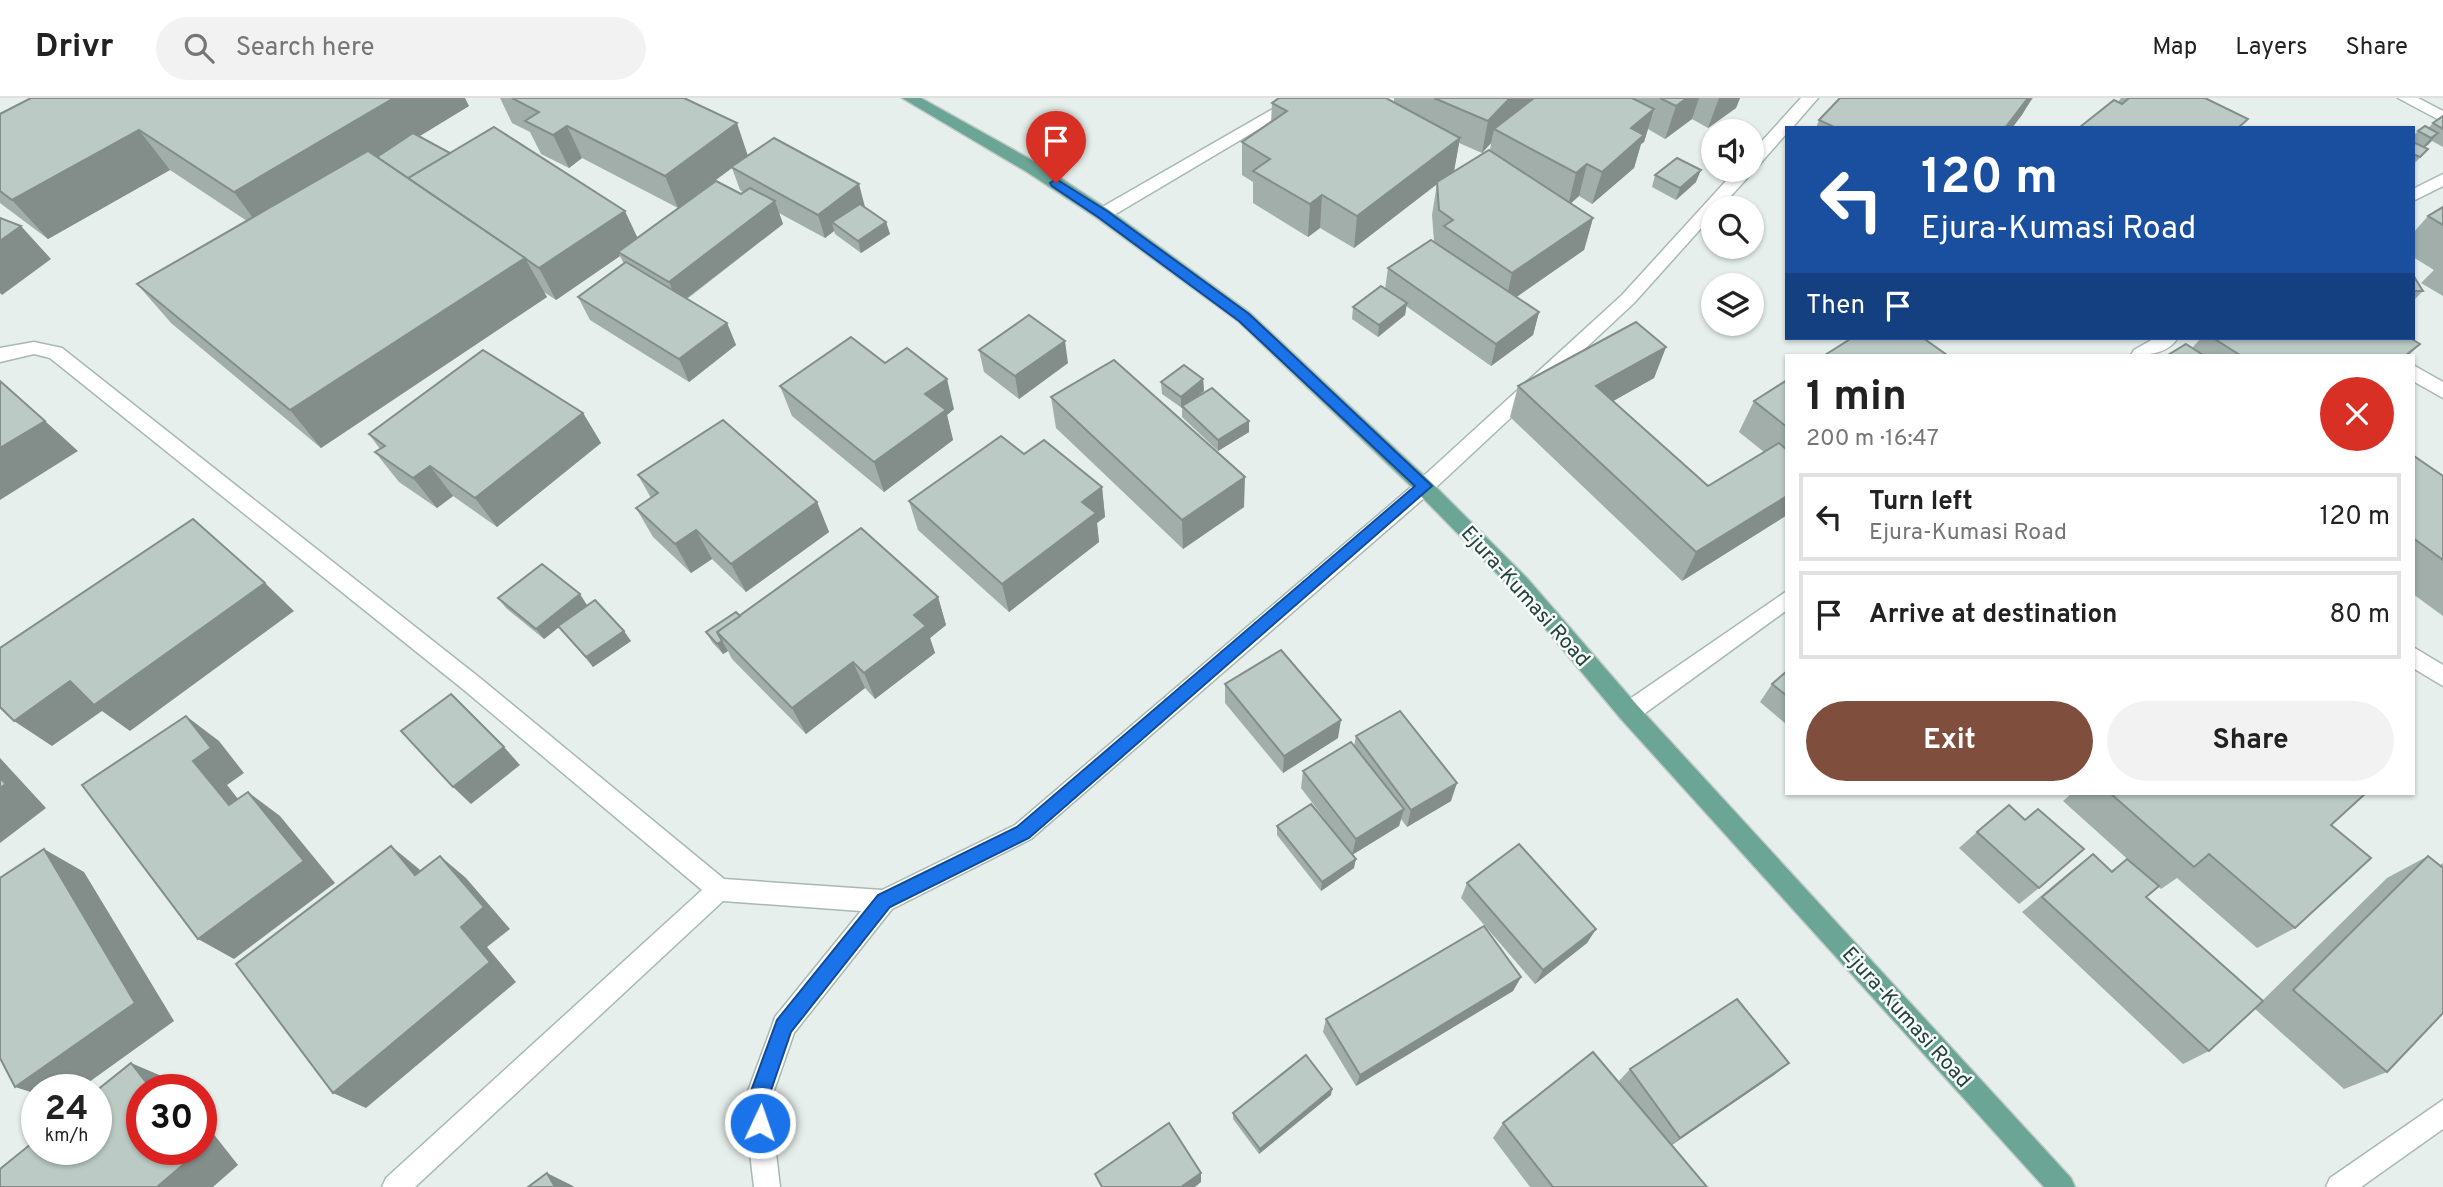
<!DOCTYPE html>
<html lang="en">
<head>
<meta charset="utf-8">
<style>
	:root { --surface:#fff; --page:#f2f2f2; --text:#222; --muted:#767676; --line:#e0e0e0; --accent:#804e3d }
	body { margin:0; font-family:Overpass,sans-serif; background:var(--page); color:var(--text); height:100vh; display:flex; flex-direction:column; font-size:26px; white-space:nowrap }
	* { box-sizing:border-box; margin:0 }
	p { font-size:23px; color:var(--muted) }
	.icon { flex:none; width:38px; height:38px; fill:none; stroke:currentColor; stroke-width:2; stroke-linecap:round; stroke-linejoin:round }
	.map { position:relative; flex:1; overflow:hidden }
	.drawer { position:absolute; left:1785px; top:256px; width:630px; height:441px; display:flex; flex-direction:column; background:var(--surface); border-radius:0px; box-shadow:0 2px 5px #0004 }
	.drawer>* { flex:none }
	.hud { position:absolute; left:1785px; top:28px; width:630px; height:214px; border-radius:0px; box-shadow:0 2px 5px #0004; background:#1a4fa0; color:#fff; overflow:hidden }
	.tools { position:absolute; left:1701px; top:21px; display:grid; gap:14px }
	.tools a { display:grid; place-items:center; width:63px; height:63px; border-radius:50%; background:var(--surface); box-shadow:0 2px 5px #0004; font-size:35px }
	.speed { position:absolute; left:21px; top:976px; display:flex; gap:14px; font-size:35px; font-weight:700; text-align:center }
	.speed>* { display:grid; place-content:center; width:91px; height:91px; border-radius:50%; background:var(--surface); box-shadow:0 2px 5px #0004; line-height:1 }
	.speed small { font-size:18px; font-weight:400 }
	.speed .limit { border:10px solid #d22; background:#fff; color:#111 }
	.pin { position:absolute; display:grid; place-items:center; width:60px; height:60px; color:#fff; margin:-72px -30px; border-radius:50% 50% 50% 0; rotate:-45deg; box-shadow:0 0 7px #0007 }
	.pin .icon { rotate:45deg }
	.me { position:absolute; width:77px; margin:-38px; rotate:3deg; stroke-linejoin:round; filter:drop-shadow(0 0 5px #0008) }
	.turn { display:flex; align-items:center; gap:24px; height:147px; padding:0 21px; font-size:32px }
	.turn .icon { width:91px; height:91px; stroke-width:2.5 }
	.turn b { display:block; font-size:49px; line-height:60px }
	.then { display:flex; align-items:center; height:66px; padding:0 21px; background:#0003; gap:14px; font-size:26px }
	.round { display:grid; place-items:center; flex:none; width:74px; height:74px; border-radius:37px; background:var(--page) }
	.summary { display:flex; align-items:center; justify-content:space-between; height:119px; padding:0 21px }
	h1 { font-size:42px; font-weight:700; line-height:52px }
	.button { display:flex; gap:14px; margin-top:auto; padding:14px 21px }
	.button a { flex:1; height:80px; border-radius:42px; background:var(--accent); color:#fff; font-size:28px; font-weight:700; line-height:80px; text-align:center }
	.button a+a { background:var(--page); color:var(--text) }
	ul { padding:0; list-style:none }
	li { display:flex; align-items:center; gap:21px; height:88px; margin:0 14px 10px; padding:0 7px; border:4px solid var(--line); border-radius:0px }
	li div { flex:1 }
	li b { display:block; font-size:26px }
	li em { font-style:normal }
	header { display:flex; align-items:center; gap:42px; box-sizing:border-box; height:98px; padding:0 35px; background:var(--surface); border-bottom:2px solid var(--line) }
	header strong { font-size:33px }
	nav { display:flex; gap:38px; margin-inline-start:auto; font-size:24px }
	.search { width:490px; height:63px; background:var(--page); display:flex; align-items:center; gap:18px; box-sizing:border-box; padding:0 24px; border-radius:38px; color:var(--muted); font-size:26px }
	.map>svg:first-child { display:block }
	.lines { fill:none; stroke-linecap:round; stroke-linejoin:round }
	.lane-casing { stroke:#a8b8b2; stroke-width:3 }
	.street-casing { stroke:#a8b8b2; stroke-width:3 }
	.primary-casing { stroke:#c2cac8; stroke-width:3 }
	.lane { fill:#fff; fill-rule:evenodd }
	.street { fill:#fff; fill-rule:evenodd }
	.primary { fill:#6aa596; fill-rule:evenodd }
	.wall { fill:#a1aea9; fill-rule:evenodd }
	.shaded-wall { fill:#838d89 }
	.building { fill:#bbcac4; stroke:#838d89; stroke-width:2 }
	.route { fill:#1a73e8; stroke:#114b97; stroke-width:2 }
	.labels { text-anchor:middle; stroke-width:5; stroke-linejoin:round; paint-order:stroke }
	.street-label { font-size:21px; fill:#24423a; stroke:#f7fbf9 }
</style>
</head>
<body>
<header>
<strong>Drivr</strong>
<div class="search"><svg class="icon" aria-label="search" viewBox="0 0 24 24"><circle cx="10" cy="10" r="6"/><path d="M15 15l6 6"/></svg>Search here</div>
<nav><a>Map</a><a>Layers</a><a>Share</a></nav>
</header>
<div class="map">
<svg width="2443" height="1089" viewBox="0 0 2443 1089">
	<rect width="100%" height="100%" fill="#e6efeb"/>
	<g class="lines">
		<!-- lane casing -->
		<g class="lane-casing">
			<polygon id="lane" points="2443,1002 2443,1031 2361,1089 2326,1089 2330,1080"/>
		</g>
		<!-- street casing -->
		<g class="street-casing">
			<g id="street">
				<polygon points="1292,0 1311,0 1109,120 1103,122 1095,116 1097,112"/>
				<polygon points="1801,0 1818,0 1792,30 1787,30 1787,35 1758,68 1752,69 1752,54"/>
				<polygon points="2398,0 2418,0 2443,13 2443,24"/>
				<polygon points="1752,70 1753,72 1751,76 1720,110 1713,110 1713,117 1634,205 1431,394 1031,741 892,811 794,935 770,1004 780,1089 754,1089 744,1004 772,928 775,919 861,813 723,803 415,1089 382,1089 386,1080 702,792 464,592 50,260 34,256 0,264 0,250 34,244 62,250 480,580 724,781 882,792 1015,727 1417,384 1622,197 1736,72"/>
				<polygon points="2443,76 2443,88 2413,103 2413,91"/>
				<path d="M2155 240H2178C2167 256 2149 257 2131 257L2134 252Z"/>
				<polygon points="2413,267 2443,284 2443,300 2413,283"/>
				<polygon points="1787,493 1787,512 1637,621 1629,623 1621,621 1618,614 1621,607"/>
				<polygon points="2413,549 2443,567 2443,588 2413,570"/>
			</g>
		</g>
		<!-- primary casing -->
		<g class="primary-casing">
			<polygon id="primary" points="902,0 921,0 1039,66 1109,112 1250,215 1431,384 1527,480 1637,607 2071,1080 2075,1089 2044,1089 1621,621 1513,492 1417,394 1238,223 1097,120 1027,74"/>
		</g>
		<!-- lane -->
		<use href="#lane" class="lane"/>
		<!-- street -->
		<use href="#street" class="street"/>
		<!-- primary -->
		<use href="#primary" class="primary"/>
	</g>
	<!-- wall -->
	<g class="wall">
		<polygon points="500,0 684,0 748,58 865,109 886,124 890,136 861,155 835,136 834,133 825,140 779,115 783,126 687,201 727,225 736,247 689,284 590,222 578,199 624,166 620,158 556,202 544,194 547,199 321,350 171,225 137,186 247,123 170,72 48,141 0,105 0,16 469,8 419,38 450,55 638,140 744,95 740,92 732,70 678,110 582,60 569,70 541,56 530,34 512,25"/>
		<path d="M1394 0H1740L1736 10 1708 30 1692 21 1665 41 1648 31 1644 44 1641 46 1634 70 1592 106 1579 98 1571 105 1593 120 1584 152 1516 199 1539 214 1533 237 1491 268 1406 208 1405 217 1378 239 1352 221 1353 209 1385 191 1388 170 1434 143 1432 117 1437 86 1354 150 1320 130 1308 139 1253 105V84L1242 77V44L1271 24 1272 5 1394 4ZM1459 45 1482 55 1491 45 1490 52 1450 76 1454 73Z"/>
		<polygon points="1840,0 2033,0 2012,30 1816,30 1819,22"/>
		<polygon points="2121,0 2205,0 2242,30 2080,30 2114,2 2118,4"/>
		<polygon points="2443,18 2443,49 2432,43 2425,49 2428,51 2413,67 2413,38 2418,33 2428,30 2433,25"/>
		<polygon points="1655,77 1696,84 1676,102 1652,89"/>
		<polygon points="2443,109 2443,198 2421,185 2434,172 2413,159 2413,135 2428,118"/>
		<polygon points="2413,177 2423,193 2413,203"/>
		<polygon points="2201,240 2410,240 2420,246 2409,257 2168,257 2192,250"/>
		<polygon points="1666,249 1654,280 1613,303 1708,388 1764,354 1739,334 1754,303 1787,282 1787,417 1682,483 1510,319 1518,288"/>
		<polygon points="979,252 1068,265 1019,301 984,274"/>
		<polygon points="885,265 954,311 947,317 953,342 884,394 792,318 780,288"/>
		<polygon points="1203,281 1204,293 1192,302 1249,323 1249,334 1218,353 1182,319 1182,310 1162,296 1161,284"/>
		<polygon points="1051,299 1244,409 1183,451 1056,330"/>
		<polygon points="583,315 601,345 497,429 453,398 437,410 399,384 375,354 380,351 369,336"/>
		<polygon points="1024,356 1102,389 1105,419 1097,425 1099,444 1009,514 918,432 909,403"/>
		<polygon points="2413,359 2443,378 2443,518 2413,496"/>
		<polygon points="638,377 817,404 829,434 746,494 712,461 691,475 653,439 636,410 651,400"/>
		<polygon points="938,499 946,527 930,540 935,555 875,601 865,590 806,636 732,561 728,553 723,556 712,544 706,534 740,518"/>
		<polygon points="498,500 587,507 573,518 631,543 593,569 559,529 544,541 506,510"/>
		<polygon points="1787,573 1787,627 1760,604 1772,586"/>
		<polygon points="1225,586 1338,640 1283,675 1225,605"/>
		<polygon points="1356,638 1451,703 1407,729 1401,721 1399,728 1352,757 1301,690 1303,673 1354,648"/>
		<polygon points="2072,695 2366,695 2331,727 2295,830 2257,850 2177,780 2161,791 2159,789 2146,799 2262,903 2387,780 2428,758 2440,767 2443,765 2443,915 2387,974 2344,991 2255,911 2209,953 2183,966 2022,814 2072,772 2093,756 2111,773 2127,761 2133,766 2063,703"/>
		<polygon points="1277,728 1354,770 1321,793 1277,737"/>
		<polygon points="1977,734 2039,790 2019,806 1959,750"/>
		<polygon points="1467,785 1596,831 1587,845 1535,886 1461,800"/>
		<polygon points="1521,879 1513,893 1356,988 1323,934 1326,921"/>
		<polygon points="1630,971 1774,977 1672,1047 1707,1089 1530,1089 1493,1040 1503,1025 1623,989 1619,983"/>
		<polygon points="1331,997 1259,1056 1233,1021 1233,1015"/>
	</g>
	<!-- shaded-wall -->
	<g class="shaded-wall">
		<polygon points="394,0 465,0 469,8 263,134 234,94"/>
		<polygon points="1510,0 1534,0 1494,31 1491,45 1482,55 1488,23"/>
		<polygon points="1687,0 1699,0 1692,21 1665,41 1676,8"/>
		<polygon points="1719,0 1740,0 1736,10 1708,30"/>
		<polygon points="2028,0 2032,0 2022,17 2012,30 2005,30"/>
		<polygon points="1654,11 1644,44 1641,46 1634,70 1592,106 1602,74 1631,30"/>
		<polygon points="737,25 748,58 678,110 665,78"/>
		<polygon points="567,28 582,60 569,70 553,37"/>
		<polygon points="139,32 170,72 48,141 12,102"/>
		<polygon points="2438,35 2428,47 2420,52 2431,40"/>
		<polygon points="1460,40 1454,73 1354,150 1357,118"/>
		<polygon points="1587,66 1579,98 1568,108 1576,75"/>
		<polygon points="1701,72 1696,84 1676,102 1680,90"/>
		<polygon points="859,86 865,109 832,124 834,133 825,140 818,117"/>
		<polygon points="1322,97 1320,130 1308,139 1310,106"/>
		<polygon points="775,103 783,126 679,206 669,184"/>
		<polygon points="625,113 640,145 618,154 620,158 556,202 539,170"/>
		<polygon points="1593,120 1584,152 1505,207 1512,175"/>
		<polygon points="886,124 890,136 861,155 858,143"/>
		<polygon points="21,128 51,161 2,197 0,195 0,143"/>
		<polygon points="525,160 547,199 321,350 290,312"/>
		<polygon points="1407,205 1405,217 1378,239 1379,227"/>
		<polygon points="1539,214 1533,237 1491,268 1496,246"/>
		<polygon points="727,225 736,247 689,284 679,261"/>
		<polygon points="1065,243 1068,265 1019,301 1015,278"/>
		<polygon points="1666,249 1654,280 1585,319 1596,288"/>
		<polygon points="947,281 954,311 947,317 953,342 884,394 874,364 925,296"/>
		<polygon points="1203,281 1204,293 1181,310 1181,299"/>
		<polygon points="583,315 601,345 497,429 475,400"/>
		<polygon points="45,323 78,353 0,402 0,350"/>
		<polygon points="1249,323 1249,334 1218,353 1218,342"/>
		<polygon points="430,368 453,398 437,410 413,380"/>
		<polygon points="1245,379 1244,409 1183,451 1182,422"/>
		<polygon points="1102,389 1105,419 1097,425 1099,444 1009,514 1002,486 1082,404"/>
		<polygon points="1787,398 1787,417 1682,483 1696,454"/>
		<polygon points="817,404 829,434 746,494 731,466"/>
		<polygon points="696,432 712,461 691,475 675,446"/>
		<polygon points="265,485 294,513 130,633 102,613 52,648 14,623 70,583"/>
		<polygon points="580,496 587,507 544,541 536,531"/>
		<polygon points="938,499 946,527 930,540 935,555 875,601 864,575 914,517"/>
		<polygon points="624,533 631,543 593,569 586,559"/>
		<polygon points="722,543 728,553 723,556 717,546"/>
		<polygon points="853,564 865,590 806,636 792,610"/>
		<polygon points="186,618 219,643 244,675 227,687 262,731 229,707 193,663"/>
		<polygon points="1341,622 1338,640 1283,675 1284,658"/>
		<polygon points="504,649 520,667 471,706 453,689"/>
		<polygon points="0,660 46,710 0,745"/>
		<polygon points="1457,685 1451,703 1407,729 1411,712"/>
		<polygon points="248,694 280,718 335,785 234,861 198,841"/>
		<polygon points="1404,711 1399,728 1352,757 1356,741"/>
		<polygon points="391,748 419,771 443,799 415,777"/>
		<polygon points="44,751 84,774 174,923 78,992 37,992 37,996 15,989"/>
		<polygon points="440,758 466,780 510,831 487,849 516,884 366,1010 333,995 461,829"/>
		<polygon points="1356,761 1354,770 1321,793 1322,784"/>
		<polygon points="1596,831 1587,845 1535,886 1543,872"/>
		<polygon points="1521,879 1513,893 1356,988 1360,977"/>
		<polygon points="131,965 171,982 179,992 152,992"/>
		<polygon points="1789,965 1774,977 1667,1050 1680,1040"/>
		<polygon points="1332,991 1331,997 1259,1056 1260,1051"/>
		<polygon points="201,1020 238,1067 213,1089 157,1089 198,1052 201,1052"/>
		<polygon points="547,1075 573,1088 574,1089 555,1089"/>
		<polygon points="1201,1075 1201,1084 1195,1089 1181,1089"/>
	</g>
	<!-- building -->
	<g class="building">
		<polygon points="31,0 394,0 234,94 139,32 12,102 0,93 0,16"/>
		<polygon points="512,0 684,0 737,25 665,78 567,28 553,37 525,23 539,14"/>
		<polygon points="1279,0 1386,0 1460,40 1357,118 1322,97 1310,106 1253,73 1270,61 1242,44 1287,13 1272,5"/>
		<polygon points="1434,0 1510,0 1488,23"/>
		<polygon points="1534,0 1632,0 1654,11 1631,30 1644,37 1602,74 1587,66 1576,75 1494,31"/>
		<polygon points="1660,0 1687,0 1676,8"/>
		<polygon points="1840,0 2028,0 2005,30 1836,30 1819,22"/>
		<polygon points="2129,0 2205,0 2248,21 2238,30 2080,29 2114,2 2122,6"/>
		<polygon points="2443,18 2443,31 2433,25"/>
		<polygon points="2425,28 2438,35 2431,40 2418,33"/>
		<polygon points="494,29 625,113 539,170 408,80"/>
		<polygon points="413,35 450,55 408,80 377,59"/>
		<polygon points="774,40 859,86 818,117 731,69"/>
		<polygon points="2413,44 2428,51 2420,59 2413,56"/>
		<polygon points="1489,52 1593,120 1512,175 1444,128 1453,122 1439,112 1437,84"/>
		<polygon points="368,53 525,160 290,312 137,186"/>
		<polygon points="1677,60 1701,72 1680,90 1655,77"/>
		<polygon points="716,83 741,96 750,90 775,103 669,184 618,154"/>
		<polygon points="860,106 886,124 858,143 832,124"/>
		<polygon points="2443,109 2443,127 2428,118"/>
		<polygon points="0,120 21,128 0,143"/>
		<polygon points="1431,142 1539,214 1496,246 1388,170"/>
		<polygon points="626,164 727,225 679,261 578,199"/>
		<polygon points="2413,177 2423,193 2413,193"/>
		<polygon points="1381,188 1407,205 1379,227 1353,209"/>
		<polygon points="1029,217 1065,243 1015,278 979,252"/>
		<polygon points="1636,224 1666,249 1596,288 1708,388 1779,345 1787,352 1787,398 1696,454 1518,288"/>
		<polygon points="851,239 885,265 907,250 947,281 925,296 946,312 874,364 780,288"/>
		<polygon points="1852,240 1923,240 1947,257 1825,257"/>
		<polygon points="2213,240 2410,240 2420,246 2406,257 2240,257"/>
		<polygon points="2186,246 2203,257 2168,257"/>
		<polygon points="483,252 583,315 475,400 430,368 413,380 375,354 385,348 369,336"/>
		<polygon points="1114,262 1245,379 1182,422 1051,299"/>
		<polygon points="1184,267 1203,281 1181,299 1161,284"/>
		<polygon points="1787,282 1787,329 1754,303"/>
		<polygon points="0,283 45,323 0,350"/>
		<polygon points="1212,290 1249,323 1218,342 1182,308"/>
		<polygon points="723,322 817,404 731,466 696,432 675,446 636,410 658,395 638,377"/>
		<polygon points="1001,338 1024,356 1044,342 1102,389 1082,404 1096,415 1002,486 909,403"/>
		<polygon points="2414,358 2443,378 2443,462 2413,440 2413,359"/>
		<polygon points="193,421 265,485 94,607 70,583 14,623 0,609 0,550"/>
		<polygon points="861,430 938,499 914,517 926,528 864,575 853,564 792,610 717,534"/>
		<polygon points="542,466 580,496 536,531 498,500"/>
		<polygon points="595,502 624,533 586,559 558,528"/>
		<polygon points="736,514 740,518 717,534 722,543 717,546 706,534"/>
		<polygon points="1281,552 1341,622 1284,658 1225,586"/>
		<polygon points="1787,573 1787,598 1772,586"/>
		<polygon points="451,596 504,649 453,689 401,633"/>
		<polygon points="1400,613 1457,685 1411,712 1356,638"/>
		<polygon points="186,618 211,650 193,663 229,707 248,694 304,763 198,841 82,687"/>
		<polygon points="1351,644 1404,711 1356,741 1303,673"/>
		<polygon points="0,680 6,686 0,690"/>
		<polygon points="2110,695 2366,695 2331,727 2371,760 2295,830 2209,756 2194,769"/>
		<polygon points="1311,706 1356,761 1322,784 1277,728"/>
		<polygon points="2009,707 2025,722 2038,711 2084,751 2039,790 1977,734"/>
		<polygon points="1519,746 1596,831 1543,872 1467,785"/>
		<polygon points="391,748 415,777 440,758 484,809 461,829 490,864 333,995 236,866"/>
		<polygon points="44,751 135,905 15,989 0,960 0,780"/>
		<polygon points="2093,756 2112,774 2127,761 2159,788 2146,799 2263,903 2209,953 2042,799"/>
		<polygon points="2428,758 2443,770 2443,915 2387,974 2293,892"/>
		<polygon points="1484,828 1521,879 1360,977 1326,921"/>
		<polygon points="1737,901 1789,965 1680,1040 1630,971"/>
		<polygon points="1593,954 1707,1089 1553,1089 1503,1025"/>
		<polygon points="1306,957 1332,991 1260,1051 1233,1015"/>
		<polygon points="131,965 152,992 142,992 142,1052 198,1052 199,1053 157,1089 0,1089 0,1071 37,1041 37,1052 96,1052 96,993"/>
		<polygon points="1169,1025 1201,1075 1181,1089 1102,1089 1095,1076"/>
		<polygon points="547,1075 555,1089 528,1089"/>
	</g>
	<!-- route -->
	<polygon class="route" points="1056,81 1107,113 1249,216 1432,388 1029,740 890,809 791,934 767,1004 770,1025 767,1032 760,1035 753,1032 747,1004 777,922 878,797 1017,729 1415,388 1239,223 1098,119 1052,88 1050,85"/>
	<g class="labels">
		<!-- street labels -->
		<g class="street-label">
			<text transform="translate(1526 498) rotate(48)" y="7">Ejura-Kumasi Road</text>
			<text transform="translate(1907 919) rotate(48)" y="7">Ejura-Kumasi Road</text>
		</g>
	</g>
</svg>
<div class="tools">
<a><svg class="icon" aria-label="sound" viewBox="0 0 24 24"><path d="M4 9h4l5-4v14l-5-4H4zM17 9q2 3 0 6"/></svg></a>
<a><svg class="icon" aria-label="search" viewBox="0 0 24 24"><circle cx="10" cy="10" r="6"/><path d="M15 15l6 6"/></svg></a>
<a><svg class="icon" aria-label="layers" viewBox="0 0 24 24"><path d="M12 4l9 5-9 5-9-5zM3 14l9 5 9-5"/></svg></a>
</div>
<div class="speed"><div>24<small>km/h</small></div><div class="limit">30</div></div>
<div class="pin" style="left:1056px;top:85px;background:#d93025"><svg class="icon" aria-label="arrive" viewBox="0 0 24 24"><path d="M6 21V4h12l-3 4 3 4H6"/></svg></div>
<svg class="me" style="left:760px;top:1025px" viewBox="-20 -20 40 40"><circle r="17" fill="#1a73e8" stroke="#fff" stroke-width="3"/><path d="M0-11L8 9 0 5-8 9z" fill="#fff"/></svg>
<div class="hud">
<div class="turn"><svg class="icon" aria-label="left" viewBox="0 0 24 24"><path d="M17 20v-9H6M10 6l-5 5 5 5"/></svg><div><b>120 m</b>Ejura-Kumasi Road</div></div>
<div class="then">Then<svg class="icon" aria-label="arrive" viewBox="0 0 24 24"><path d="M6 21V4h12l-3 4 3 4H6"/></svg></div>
</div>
<section class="drawer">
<div class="summary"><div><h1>1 min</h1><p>200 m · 16:47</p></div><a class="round" style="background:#d93025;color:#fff"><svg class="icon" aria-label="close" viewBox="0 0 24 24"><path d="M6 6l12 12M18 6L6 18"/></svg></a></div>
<ul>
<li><svg class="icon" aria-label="left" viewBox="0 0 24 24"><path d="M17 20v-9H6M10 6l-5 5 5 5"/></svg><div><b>Turn left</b><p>Ejura-Kumasi Road</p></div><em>120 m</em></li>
<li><svg class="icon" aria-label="arrive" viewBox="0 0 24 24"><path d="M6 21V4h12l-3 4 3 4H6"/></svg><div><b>Arrive at destination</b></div><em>80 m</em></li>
</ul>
<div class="button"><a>Exit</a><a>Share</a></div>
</section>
</div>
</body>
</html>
